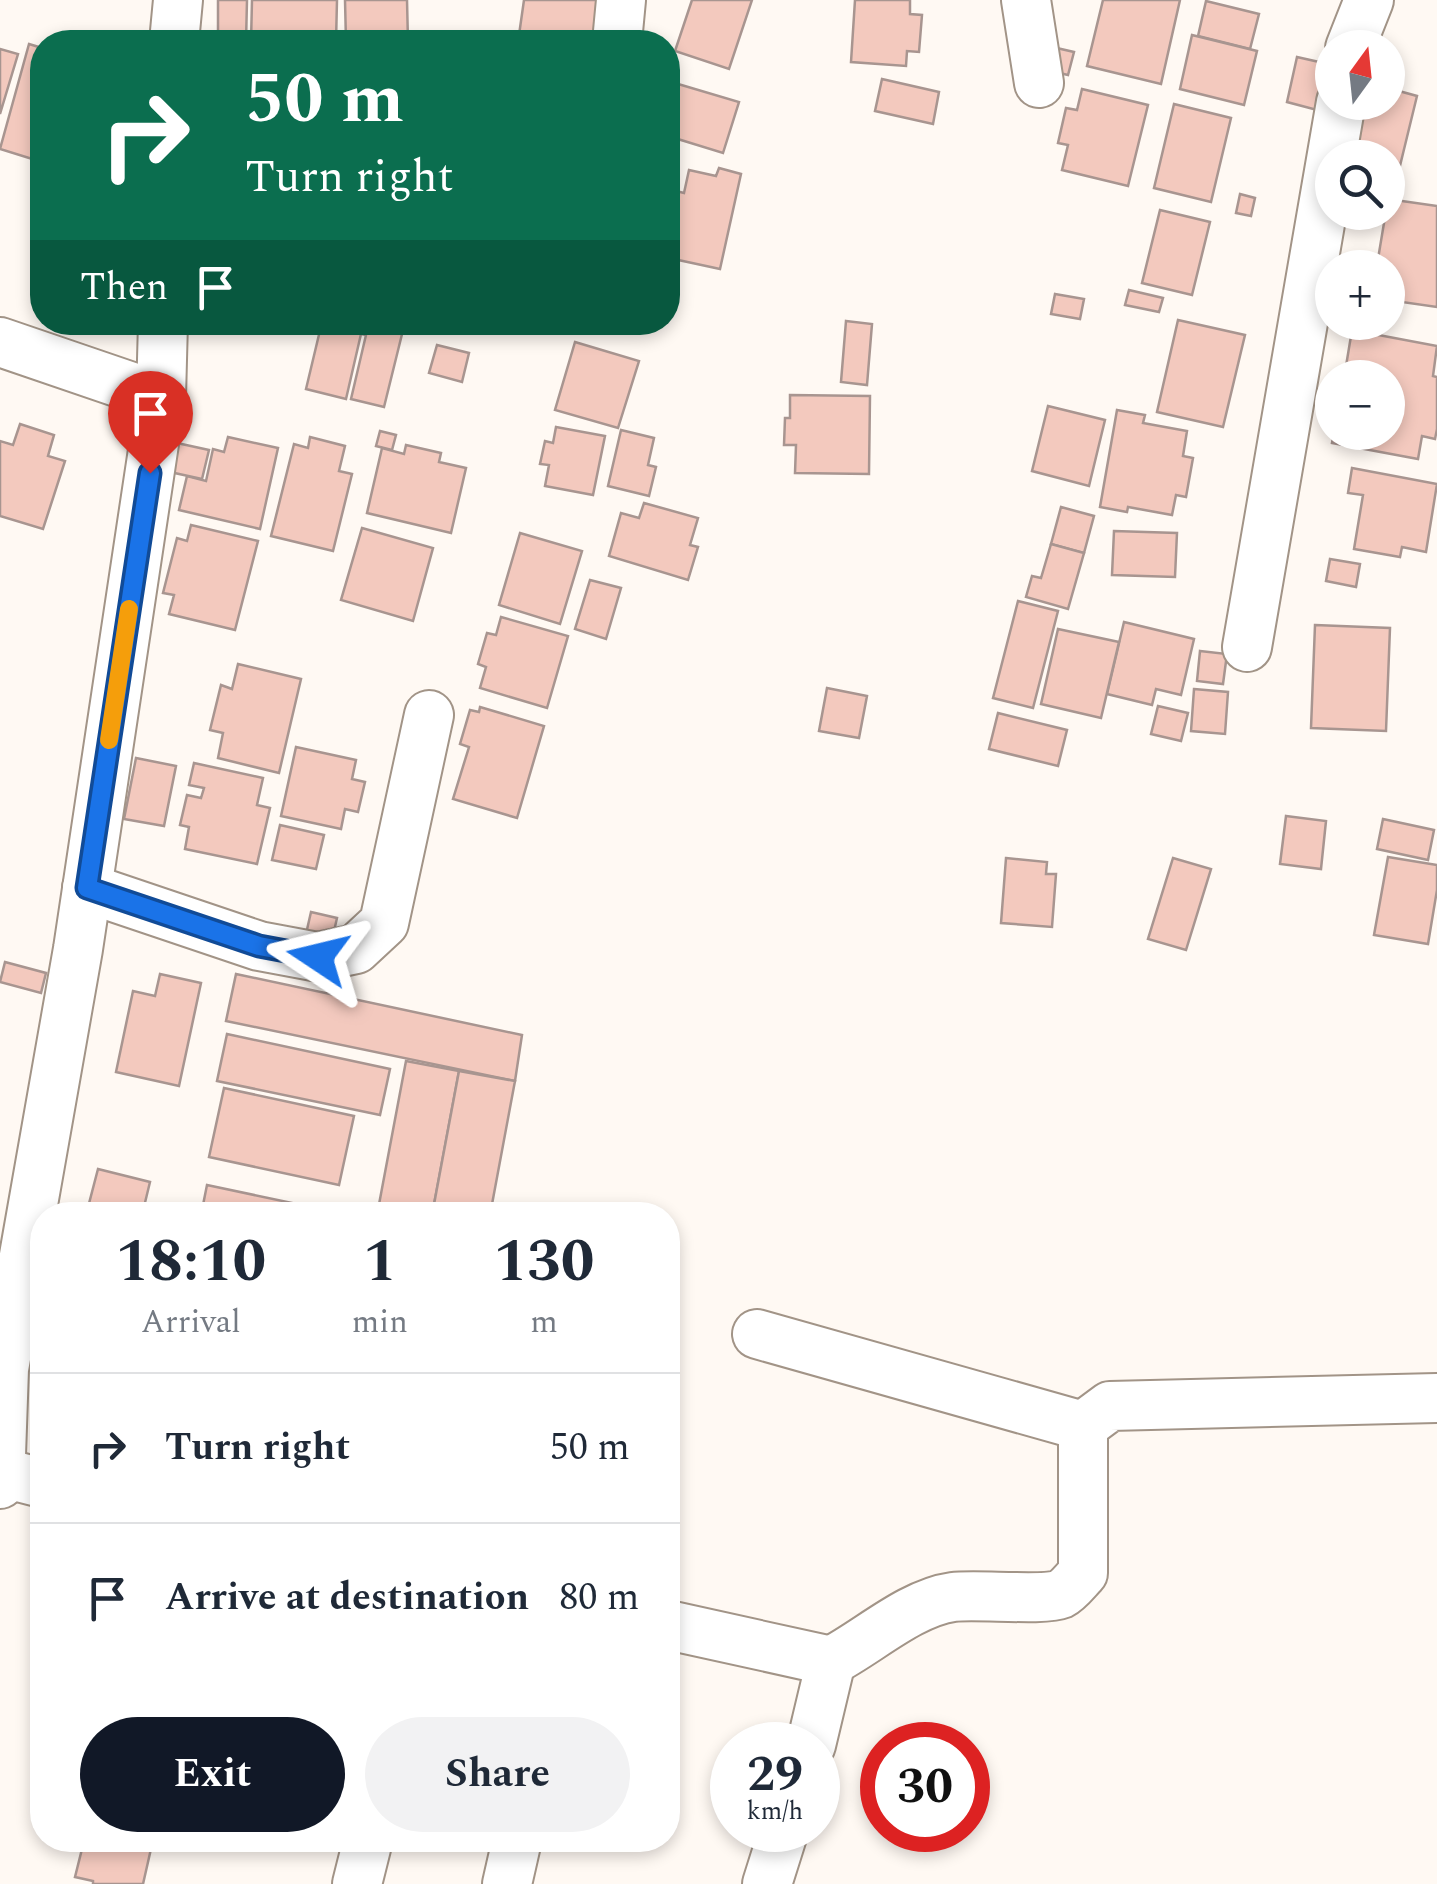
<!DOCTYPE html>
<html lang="en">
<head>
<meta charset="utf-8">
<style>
	:root { --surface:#fff; --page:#f2f2f3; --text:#1f2937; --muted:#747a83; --line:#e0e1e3; --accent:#111827 }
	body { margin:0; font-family:Spectral,serif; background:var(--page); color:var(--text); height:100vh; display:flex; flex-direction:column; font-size:38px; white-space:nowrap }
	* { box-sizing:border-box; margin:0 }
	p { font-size:32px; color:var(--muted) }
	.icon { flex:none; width:55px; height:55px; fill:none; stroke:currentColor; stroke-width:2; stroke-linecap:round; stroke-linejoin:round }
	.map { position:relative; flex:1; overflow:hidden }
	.drawer { position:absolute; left:30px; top:1202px; width:650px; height:650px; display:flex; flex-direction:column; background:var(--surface); border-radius:40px; box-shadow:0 5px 15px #0003 }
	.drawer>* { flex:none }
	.top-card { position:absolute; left:30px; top:30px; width:650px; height:305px; border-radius:40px; box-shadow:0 5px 15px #0003; background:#0b6e4f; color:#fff; overflow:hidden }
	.needle { width:65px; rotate:15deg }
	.tools { position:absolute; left:1315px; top:30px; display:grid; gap:20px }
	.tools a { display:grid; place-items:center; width:90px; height:90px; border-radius:50%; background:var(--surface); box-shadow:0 5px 15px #0003; font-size:50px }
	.speed { position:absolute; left:710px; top:1722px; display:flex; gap:20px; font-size:50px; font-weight:700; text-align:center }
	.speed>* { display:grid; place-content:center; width:130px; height:130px; border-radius:50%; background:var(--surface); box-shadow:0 5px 15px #0003; line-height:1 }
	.speed small { font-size:25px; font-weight:400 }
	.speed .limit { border:15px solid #d22; background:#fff; color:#111 }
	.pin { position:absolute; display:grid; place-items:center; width:85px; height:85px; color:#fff; margin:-102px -42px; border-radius:50% 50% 50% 0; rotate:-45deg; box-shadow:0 0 10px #0007 }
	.pin .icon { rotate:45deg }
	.me { position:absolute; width:110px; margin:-55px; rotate:280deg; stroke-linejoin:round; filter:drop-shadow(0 0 8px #0008) }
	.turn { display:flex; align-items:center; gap:35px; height:210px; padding:0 50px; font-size:45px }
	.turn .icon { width:130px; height:130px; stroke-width:2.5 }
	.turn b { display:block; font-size:70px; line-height:85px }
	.then { display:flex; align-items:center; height:95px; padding:0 50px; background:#0003; gap:20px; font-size:38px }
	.eta { display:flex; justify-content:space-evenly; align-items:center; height:170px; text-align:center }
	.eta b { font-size:60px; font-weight:700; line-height:70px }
	.primary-button { display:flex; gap:20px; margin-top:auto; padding:20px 50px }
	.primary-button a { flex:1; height:115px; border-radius:60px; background:var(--accent); color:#fff; font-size:40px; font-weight:700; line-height:115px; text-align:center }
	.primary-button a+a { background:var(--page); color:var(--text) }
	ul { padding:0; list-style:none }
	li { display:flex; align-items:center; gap:30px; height:150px; padding:0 50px; border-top:2px solid var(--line) }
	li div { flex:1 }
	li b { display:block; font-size:38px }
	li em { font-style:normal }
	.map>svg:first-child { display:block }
	.building { fill:#f3c9be; stroke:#a89590; stroke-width:2.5 }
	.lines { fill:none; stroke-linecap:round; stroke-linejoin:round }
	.minor-casing { stroke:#a29487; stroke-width:52 }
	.minor { stroke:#fff; stroke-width:48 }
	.route-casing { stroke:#114b97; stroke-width:25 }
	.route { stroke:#1a73e8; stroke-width:18 }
	.slow { stroke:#f59e0b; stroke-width:18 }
</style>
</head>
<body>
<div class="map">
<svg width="1437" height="1884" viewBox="0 0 1437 1884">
	<rect width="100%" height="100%" fill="#fff9f3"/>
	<!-- building -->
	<g class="building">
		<polygon points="218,0 247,0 246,42 218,42"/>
		<polygon points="252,0 337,0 336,42 251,42"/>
		<polygon points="345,0 407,0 408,42 346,42"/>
		<polygon points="524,0 600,0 594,42 518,42"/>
		<polygon points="692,0 752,0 729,69 675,51"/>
		<polygon points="855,0 910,0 910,14 922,15 919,52 907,51 906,66 851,62"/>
		<polygon points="1103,0 1180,0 1161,84 1087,66"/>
		<polygon points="1206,1 1259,14 1250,49 1198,36"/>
		<polygon points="1192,35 1257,51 1244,105 1180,89"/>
		<polygon points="29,44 42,48 42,162 0,149"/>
		<polygon points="1048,46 1074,52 1068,75 1042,69"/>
		<polygon points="0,49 18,54 0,114"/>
		<polygon points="1297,57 1328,64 1317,110 1287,102"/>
		<polygon points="882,79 939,92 933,124 875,111"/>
		<polygon points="668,81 739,102 723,153 668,136"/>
		<polygon points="1388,88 1417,96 1397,178 1388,176 1388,158 1346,158 1360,102 1388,102"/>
		<polygon points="1082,89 1148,105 1128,186 1062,170 1068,145 1058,143 1066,108 1077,110"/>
		<polygon points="1174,104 1231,118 1211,202 1154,188"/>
		<polygon points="719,168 741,174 720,269 669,258 676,227 668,225 672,190 684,193 689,170 716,176"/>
		<polygon points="1240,194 1255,198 1251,216 1236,213"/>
		<polygon points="1388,199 1437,206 1437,307 1388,300 1388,268 1368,268 1369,257 1378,259"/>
		<polygon points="1160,210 1210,222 1192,295 1142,283"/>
		<polygon points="1129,290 1163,298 1159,312 1125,305"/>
		<polygon points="1055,294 1084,299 1080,319 1051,314"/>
		<polygon points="1178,320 1245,335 1223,427 1157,412"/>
		<polygon points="846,321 872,324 867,385 841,382"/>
		<polygon points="322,322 405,322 384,407 351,399 366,335 361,334 346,399 306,389"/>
		<polygon points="1352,330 1437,346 1433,376 1437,377 1437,429 1435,439 1422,436 1418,459 1332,443 1334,432 1388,432 1388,378 1344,378"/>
		<polygon points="575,342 639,361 618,428 555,410"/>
		<polygon points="437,345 469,353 462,382 429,373"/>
		<polygon points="790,395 870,396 869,474 795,473 796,445 784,445 785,418 790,418"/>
		<polygon points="1048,406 1105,420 1089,486 1032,471"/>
		<polygon points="1117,410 1145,415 1143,423 1187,431 1183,456 1193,458 1186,497 1176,495 1172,515 1128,507 1127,512 1100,507"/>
		<polygon points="20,424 54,435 48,456 65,461 43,529 0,516 0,441 13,445"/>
		<polygon points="556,427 605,436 593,495 545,486 549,465 540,464 545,441 553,443"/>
		<polygon points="621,430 654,438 648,465 656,467 649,496 608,486"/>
		<polygon points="380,431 396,435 392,450 376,446"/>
		<polygon points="228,437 278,448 260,529 179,510 187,476 206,481 213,449 224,452"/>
		<polygon points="310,437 345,446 339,471 352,474 333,551 271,536 294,444 308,448"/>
		<polygon points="177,443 209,450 202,479 170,472"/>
		<polygon points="406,445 441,453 439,462 466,468 451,533 367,513 382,448 404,454"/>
		<polygon points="1352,468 1437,484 1426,552 1402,547 1400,557 1354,549 1363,495 1348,493"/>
		<polygon points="644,503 698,518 690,545 698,547 688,580 609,556 621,513 639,518"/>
		<polygon points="1061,507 1094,516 1084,553 1051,544"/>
		<polygon points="191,525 258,541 235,630 169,614 174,595 163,593 177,538 187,541"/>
		<polygon points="362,528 433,548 413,621 341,600"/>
		<polygon points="1114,531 1177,533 1175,577 1112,575"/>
		<polygon points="520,533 582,551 560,624 499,605"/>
		<polygon points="1051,544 1084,553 1068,609 1026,597 1032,576 1041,578"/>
		<polygon points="1330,559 1360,564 1356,587 1326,581"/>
		<polygon points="590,580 621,588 606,639 575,629"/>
		<polygon points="1018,601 1058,611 1033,708 993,698"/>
		<polygon points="501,617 568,636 547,708 480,688 486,667 478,664 487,633 496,635"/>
		<polygon points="1124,622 1194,639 1181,695 1156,689 1152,705 1107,694"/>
		<polygon points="1315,625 1390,628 1386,731 1311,728"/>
		<polygon points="1058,629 1119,642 1101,718 1041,704"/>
		<polygon points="1200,651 1227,654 1223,684 1197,681"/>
		<polygon points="238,664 301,679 279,773 218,758 223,733 210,730 221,685 232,689"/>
		<polygon points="827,688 867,696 859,738 819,731"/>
		<polygon points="1194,689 1228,692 1225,734 1191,731"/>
		<polygon points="1158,706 1188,713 1181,741 1151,734"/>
		<polygon points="480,707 544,726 517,818 453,799 469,747 460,744 470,710 479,712"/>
		<polygon points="998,713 1067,730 1058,766 989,749"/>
		<polygon points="296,747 356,760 352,779 365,782 358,812 345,809 341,829 281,816"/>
		<polygon points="136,758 176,766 164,826 124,819"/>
		<polygon points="194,763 263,778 257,805 270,808 257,864 185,849 189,827 180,825 187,795 201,798 204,788 189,785"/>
		<polygon points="1286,816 1326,821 1321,869 1280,864"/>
		<polygon points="1383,819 1434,830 1428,860 1377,849"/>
		<polygon points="280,825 324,835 316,869 272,860"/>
		<polygon points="1388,857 1437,865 1437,890 1428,944 1374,935"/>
		<polygon points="1006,858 1047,862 1046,874 1056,874 1052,927 1001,923"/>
		<polygon points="1173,858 1211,869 1186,950 1148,939"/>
		<polygon points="311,912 337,918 332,940 306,934"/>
		<polygon points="5,962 46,973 41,993 0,982"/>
		<polygon points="160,974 201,983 179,1086 116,1072 133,991 155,996"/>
		<polygon points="236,974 522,1035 515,1081 226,1021"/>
		<polygon points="227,1034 390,1069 380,1115 217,1081"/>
		<polygon points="406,1061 459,1071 432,1215 377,1215"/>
		<polygon points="459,1071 515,1081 490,1215 432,1215"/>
		<polygon points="224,1088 354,1116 339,1185 209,1157"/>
		<polygon points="98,1169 150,1182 142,1215 86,1215"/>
		<polygon points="207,1185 349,1215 201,1215"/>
		<polygon points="90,1840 153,1840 143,1884 93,1884 93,1881 75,1877 84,1841 89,1843"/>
	</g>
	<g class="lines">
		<!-- minor casing -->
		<g class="minor-casing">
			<g id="minor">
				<polyline points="1026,0 1039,83"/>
				<polyline points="174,42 178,0"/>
				<polyline points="617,42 621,0"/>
				<polyline points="1350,48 1369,0"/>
				<polyline points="0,342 161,397"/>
				<polyline points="1247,647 1341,102"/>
				<polyline points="87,888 259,946 318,957 356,949 384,923 429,715"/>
				<polyline points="757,1334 1083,1426"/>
				<polyline points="3,1473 42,1483"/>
				<polyline points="0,1484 4,1369 78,949 161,397 163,322"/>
				<polyline points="668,1625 831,1661 811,1745"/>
				<path d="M831 1661C868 1642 910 1603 953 1597 977 1594 1044 1601 1061 1594 1069 1590 1077 1579 1083 1573V1426L1110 1406 1437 1398"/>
				<polyline points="357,1884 368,1840"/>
				<polyline points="507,1884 517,1840"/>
				<polyline points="767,1884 784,1830"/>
			</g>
		</g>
		<!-- minor -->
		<use href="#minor" class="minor"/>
	</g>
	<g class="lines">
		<!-- route casing -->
		<g class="route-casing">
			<polyline id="route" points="150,473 87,888 259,946 318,957"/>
		</g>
		<!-- route -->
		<use href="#route" class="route"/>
		<!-- slow -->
		<polyline class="slow" points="109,740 129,609"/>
	</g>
</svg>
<div class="tools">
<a><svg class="needle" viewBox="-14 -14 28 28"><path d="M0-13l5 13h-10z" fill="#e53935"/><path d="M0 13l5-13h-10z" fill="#747a83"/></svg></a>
<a><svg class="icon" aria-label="search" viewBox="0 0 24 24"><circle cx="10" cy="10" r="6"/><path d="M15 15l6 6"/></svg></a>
<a>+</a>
<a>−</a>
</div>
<div class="speed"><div>29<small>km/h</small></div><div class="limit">30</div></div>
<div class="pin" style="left:150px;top:473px;background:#d93025"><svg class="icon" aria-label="arrive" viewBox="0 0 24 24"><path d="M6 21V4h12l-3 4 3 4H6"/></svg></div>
<svg class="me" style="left:318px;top:957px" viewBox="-20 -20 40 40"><path d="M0-17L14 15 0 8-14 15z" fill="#1a73e8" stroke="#fff" stroke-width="4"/></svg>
<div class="top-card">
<div class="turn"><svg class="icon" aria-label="right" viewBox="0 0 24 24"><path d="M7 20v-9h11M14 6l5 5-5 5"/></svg><div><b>50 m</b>Turn right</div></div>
<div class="then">Then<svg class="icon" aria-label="arrive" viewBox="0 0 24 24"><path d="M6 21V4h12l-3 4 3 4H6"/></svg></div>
</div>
<section class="drawer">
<div class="eta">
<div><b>18:10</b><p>Arrival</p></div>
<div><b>1</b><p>min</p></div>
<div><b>130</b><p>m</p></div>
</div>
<ul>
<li><svg class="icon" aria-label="right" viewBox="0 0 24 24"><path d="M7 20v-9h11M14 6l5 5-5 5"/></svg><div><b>Turn right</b></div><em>50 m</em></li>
<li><svg class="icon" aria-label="arrive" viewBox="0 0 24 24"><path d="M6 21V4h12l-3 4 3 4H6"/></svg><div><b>Arrive at destination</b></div><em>80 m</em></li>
</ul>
<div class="primary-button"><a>Exit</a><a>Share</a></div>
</section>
</div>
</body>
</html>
